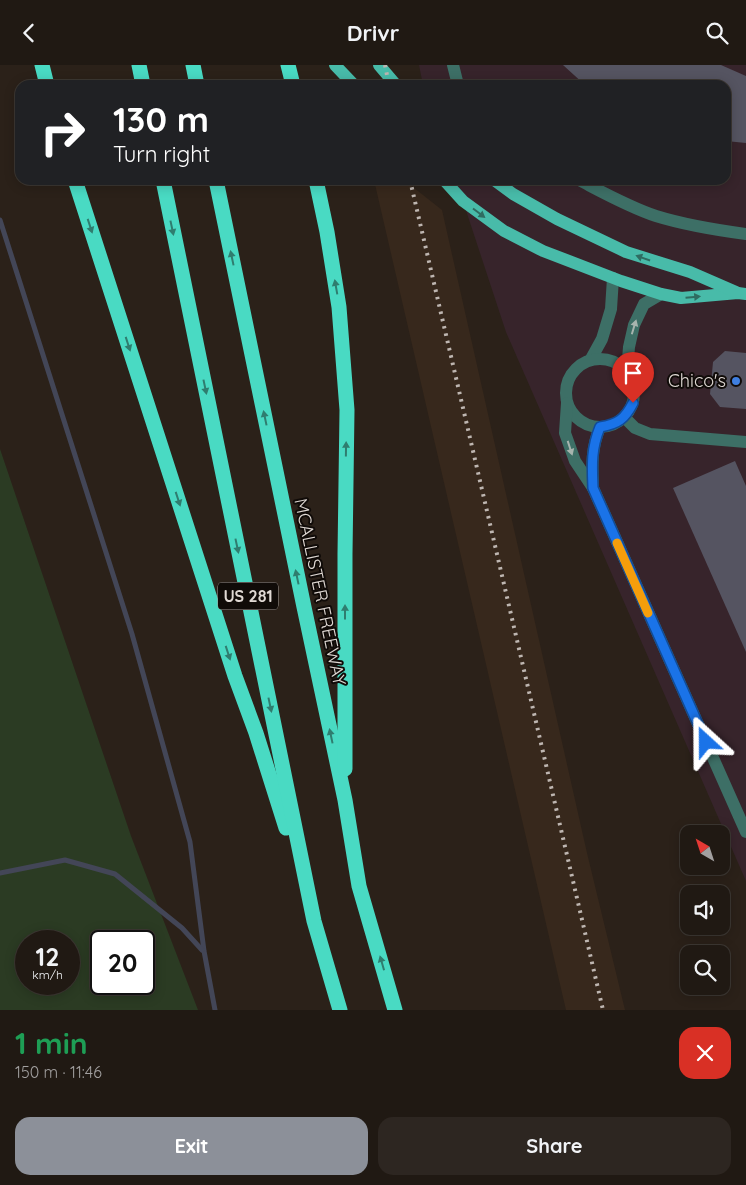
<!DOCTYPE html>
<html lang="en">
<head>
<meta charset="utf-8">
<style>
	:root { --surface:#201913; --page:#2d2621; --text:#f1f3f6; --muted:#a2a0a0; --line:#3d3833; --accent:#8c9099 }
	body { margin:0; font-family:Quicksand,sans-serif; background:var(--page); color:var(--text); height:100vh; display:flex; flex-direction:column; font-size:19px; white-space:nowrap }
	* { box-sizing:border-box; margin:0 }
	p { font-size:16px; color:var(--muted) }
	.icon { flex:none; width:28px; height:28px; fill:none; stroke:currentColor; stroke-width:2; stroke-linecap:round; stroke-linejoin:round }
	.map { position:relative; height:945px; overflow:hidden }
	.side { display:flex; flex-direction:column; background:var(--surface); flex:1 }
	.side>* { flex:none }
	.banner { position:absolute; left:15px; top:15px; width:716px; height:105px; border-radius:15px; box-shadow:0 2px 12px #0003,0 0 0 1px var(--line); background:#202124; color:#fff; overflow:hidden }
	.needle { width:32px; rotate:321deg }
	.tools { position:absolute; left:680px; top:760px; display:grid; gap:10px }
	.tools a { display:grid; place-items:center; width:50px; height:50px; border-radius:10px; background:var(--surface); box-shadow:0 2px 12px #0003,0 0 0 1px var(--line); font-size:25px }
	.speed { position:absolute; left:15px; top:865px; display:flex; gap:10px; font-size:25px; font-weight:700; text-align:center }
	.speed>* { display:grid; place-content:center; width:65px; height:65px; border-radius:50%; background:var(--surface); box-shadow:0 2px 12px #0003,0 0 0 1px var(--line); line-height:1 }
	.speed small { font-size:12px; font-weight:400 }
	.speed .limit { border:2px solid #111; border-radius:8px; background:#fff; color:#111 }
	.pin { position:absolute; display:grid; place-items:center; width:42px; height:42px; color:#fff; margin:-51px -21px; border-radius:50% 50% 50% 0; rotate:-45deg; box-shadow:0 0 5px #0007 }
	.pin .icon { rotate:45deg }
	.me { position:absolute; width:55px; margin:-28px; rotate:336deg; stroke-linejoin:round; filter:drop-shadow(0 0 4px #0008) }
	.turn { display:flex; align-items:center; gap:18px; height:105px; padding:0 15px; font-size:22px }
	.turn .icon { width:65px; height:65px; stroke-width:2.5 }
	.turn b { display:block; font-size:35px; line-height:42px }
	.round { display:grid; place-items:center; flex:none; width:52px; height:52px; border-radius:15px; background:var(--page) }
	.head { display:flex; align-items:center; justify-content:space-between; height:85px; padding:0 15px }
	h1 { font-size:30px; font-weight:800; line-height:38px; color:#1e9e55 }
	.primary-button { display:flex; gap:10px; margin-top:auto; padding:10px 15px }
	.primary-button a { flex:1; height:58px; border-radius:15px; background:var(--accent); color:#fff; font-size:20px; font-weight:800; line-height:58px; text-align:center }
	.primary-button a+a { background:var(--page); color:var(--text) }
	header { display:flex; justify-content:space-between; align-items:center; height:65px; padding:0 15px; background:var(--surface); font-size:22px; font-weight:800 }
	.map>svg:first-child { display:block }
	.commercial { fill:#37242b }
	.built { fill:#37281c }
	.green { fill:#2b3b23; fill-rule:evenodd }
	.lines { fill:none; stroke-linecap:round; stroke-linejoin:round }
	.stream { stroke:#434657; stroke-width:5 }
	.building { fill:#555461 }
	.minor { stroke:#3d6f66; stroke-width:12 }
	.major { stroke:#48bba9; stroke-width:12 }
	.highway { stroke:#49dac3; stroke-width:15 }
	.rail { stroke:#beb6b1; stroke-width:4; stroke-dasharray:2.5 5; stroke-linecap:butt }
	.oneway { fill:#2f6c61 }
	.oneway2 { fill:#2f7d6f }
	.oneway3 { fill:#a7b4ae }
	.route-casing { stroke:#114b97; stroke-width:12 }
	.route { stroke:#1a73e8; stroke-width:9 }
	.slow { stroke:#f59e0b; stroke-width:9 }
	.shop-dot { fill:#3f7fe0; stroke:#100b08; stroke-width:2 }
	.labels { text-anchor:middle; stroke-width:4; stroke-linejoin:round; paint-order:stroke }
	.shield { fill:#100b08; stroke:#a29b97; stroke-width:1 }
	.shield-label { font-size:16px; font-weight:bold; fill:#e0d9d4 }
	.poi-label { font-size:18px; fill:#e0d9d4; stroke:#100b08; text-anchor:end }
	.street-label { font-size:18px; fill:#e0d9d4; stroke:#100b08 }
</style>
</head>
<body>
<header><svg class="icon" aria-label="back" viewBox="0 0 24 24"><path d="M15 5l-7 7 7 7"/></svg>Drivr<svg class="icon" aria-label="search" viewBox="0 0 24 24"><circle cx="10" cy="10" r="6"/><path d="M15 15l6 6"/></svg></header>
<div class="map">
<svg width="746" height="945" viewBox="0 0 746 945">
	<rect width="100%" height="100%" fill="#2b2119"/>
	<!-- commercial -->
	<polygon class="commercial" points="419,0 746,0 746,816 506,267 456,115 726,115 726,20 423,20"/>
	<!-- built -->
	<polygon class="built" points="374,115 404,115 442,145 587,788 625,945 566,945"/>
	<!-- green -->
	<path class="green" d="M0 384 131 771 198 945H0ZM26 876H69V919H26ZM101 876H144V919H101Z"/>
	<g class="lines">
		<!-- stream -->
		<g class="stream">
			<polyline points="0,155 132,569 190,777 204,886 215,945"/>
			<polyline points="0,808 65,795 115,809 182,863 202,885"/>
		</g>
	</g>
	<!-- building -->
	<g class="building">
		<polygon points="563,0 721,0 746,11 746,78 726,76 726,20 585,20"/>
		<polygon points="725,286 746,288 746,344 720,342 710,329 713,297"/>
		<polygon points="735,396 746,421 746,587 673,423"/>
	</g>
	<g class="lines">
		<!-- minor -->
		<g class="minor">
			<polyline points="453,0 458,20"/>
			<path d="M579 115C604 128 629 142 656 151 685 160 716 165 746 169"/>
			<polyline points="591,294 602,274 611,244 613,213"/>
			<circle cx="600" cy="328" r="34"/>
			<polyline points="627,307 629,282 634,260 644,239 661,229"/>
			<polyline points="567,338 565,368 575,396 593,423 746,767"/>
			<polyline points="624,352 635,363 650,369 746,377"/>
			<path d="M593 423C592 400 591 384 600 362"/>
		</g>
		<!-- major -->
		<g class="major">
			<polyline points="335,0 354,20"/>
			<polyline points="379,0 396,20"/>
			<polyline points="444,115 463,136 504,166 543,186 621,216 661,229 681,233 738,228 746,229"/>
			<polyline points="494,115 513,129 557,154 626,187 690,207 736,227"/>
		</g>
		<!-- highway -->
		<g class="highway">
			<polyline points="42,0 47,20"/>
			<polyline points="139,0 143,20"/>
			<polyline points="193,0 197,20"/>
			<polyline points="288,0 293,20"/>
			<polyline points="75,115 235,611 256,668 286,763"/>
			<polyline points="163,115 314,856 340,945"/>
			<polyline points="216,115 304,542 345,735 359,821 395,945"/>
			<polyline points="316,115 327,167 339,242 347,345 345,489 345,704"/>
		</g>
		<!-- rail -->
		<g class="rail">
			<polyline points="385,0 389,20"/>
			<polyline points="410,115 603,945"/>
		</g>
	</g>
	<!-- one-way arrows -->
	<defs><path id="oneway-solid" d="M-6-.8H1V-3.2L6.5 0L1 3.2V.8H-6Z" transform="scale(1.25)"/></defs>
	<g class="oneway">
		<use href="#oneway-solid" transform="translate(479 148) rotate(37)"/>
		<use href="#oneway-solid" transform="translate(643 193) rotate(-161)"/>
		<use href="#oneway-solid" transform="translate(693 232) rotate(-5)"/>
	</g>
	<g class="oneway2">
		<use href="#oneway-solid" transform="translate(90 161) rotate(72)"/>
		<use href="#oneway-solid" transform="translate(172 163) rotate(78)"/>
		<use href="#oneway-solid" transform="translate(232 193) rotate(-102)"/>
		<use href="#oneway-solid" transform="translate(336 222) rotate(-100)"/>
		<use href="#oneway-solid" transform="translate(128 279) rotate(72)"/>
		<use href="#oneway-solid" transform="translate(205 322) rotate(78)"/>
		<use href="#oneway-solid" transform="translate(265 353) rotate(-102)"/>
		<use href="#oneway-solid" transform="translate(346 384) rotate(-89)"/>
		<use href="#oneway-solid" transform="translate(178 434) rotate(72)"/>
		<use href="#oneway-solid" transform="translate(237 481) rotate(78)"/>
		<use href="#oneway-solid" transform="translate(297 512) rotate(-102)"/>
		<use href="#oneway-solid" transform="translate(345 547) rotate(-90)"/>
		<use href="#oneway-solid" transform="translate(228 588) rotate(72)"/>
		<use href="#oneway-solid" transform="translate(270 640) rotate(78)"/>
		<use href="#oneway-solid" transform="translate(331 671) rotate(-102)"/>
		<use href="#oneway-solid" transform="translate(382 898) rotate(-106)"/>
	</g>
	<g class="oneway3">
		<use href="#oneway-solid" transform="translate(634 262) rotate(-73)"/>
		<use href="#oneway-solid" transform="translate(570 383) rotate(72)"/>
	</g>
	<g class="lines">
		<!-- route casing -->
		<g class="route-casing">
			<path id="route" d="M633 338C625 354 618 359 600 362 591 384 592 400 593 423L706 677"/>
		</g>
		<!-- route -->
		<use href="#route" class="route"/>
		<!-- slow -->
		<polyline class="slow" points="617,478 648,548"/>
	</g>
	<!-- markers -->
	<circle class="shop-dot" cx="736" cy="316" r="5"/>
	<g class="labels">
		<!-- shield labels -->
		<rect class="shield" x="218" y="517.5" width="60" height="27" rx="4"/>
		<g class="shield-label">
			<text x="248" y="537">US 281</text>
		</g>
		<!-- poi labels -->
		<g class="poi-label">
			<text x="726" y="322">Chico's</text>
		</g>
		<!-- street labels -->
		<g class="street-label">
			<text transform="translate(320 527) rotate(78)" y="6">MCALLISTER FREEWAY</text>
		</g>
	</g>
</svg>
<div class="tools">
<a><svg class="needle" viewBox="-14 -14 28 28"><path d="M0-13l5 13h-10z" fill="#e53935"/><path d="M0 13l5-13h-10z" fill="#a2a0a0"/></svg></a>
<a><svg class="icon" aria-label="sound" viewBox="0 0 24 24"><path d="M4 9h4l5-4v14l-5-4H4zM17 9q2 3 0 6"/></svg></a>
<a><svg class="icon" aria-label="search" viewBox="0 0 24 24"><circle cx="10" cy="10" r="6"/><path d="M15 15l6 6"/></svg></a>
</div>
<div class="speed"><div>12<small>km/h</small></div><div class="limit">20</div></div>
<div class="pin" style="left:633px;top:338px;background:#d93025"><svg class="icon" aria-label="arrive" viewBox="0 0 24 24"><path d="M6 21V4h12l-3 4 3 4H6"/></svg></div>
<svg class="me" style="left:706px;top:677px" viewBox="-20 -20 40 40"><path d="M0-17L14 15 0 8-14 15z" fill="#1a73e8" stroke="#fff" stroke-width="4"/></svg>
<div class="banner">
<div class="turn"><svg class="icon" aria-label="right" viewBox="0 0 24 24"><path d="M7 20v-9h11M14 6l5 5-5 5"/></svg><div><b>130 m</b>Turn right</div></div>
</div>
</div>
<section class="side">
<div class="head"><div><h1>1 min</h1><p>150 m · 11:46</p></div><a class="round" style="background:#d93025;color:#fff"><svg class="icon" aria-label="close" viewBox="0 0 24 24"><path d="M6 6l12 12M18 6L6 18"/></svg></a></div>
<div class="primary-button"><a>Exit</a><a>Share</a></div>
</section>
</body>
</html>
